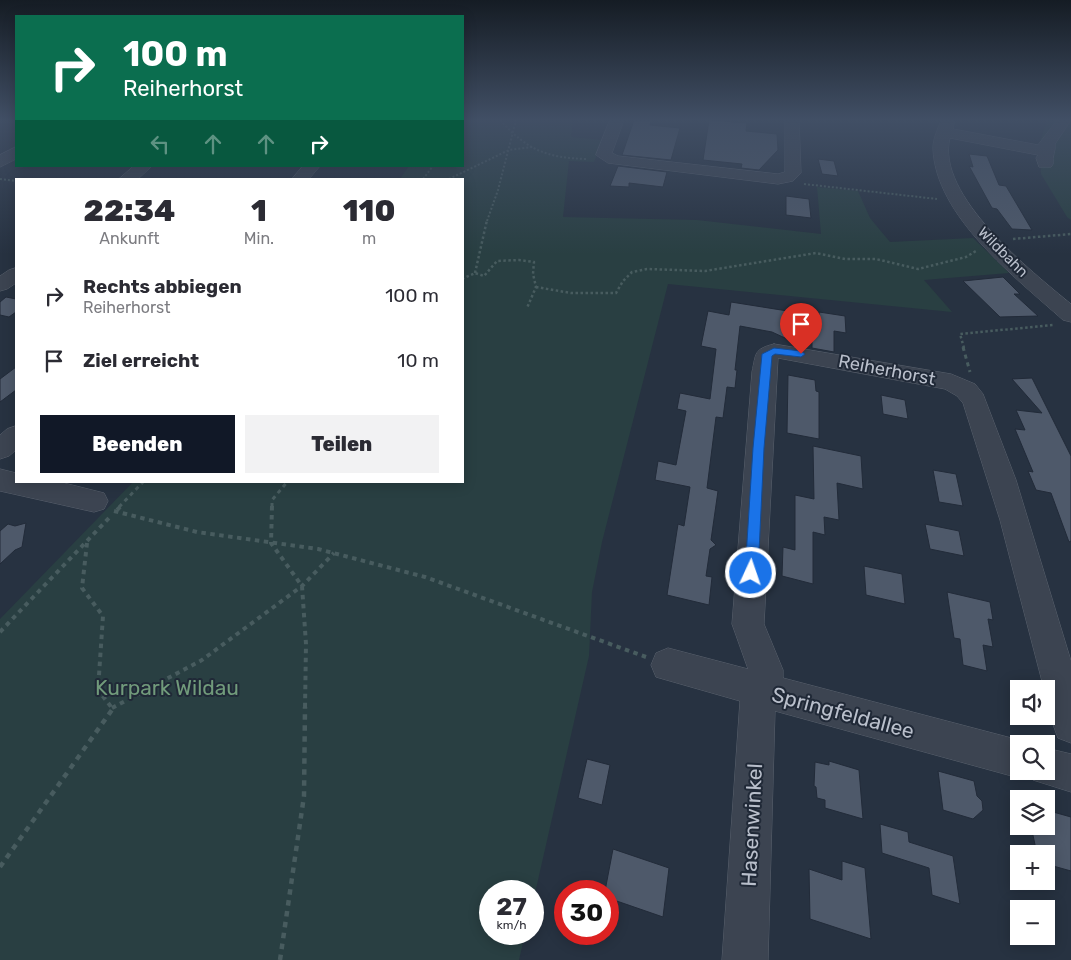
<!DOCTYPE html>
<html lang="de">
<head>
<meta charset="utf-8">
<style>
	:root { --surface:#fff; --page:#f2f2f3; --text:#2b2b33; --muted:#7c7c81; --accent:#111827 }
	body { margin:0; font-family:Rubik,sans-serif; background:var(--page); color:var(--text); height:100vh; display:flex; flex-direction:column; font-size:19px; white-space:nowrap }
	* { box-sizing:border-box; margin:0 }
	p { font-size:16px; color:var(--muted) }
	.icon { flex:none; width:28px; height:28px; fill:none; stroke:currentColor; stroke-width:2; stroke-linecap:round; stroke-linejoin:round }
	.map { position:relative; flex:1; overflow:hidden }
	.sheet { position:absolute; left:15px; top:178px; width:449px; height:305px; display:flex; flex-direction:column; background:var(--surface); border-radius:0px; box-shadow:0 2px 12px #0003 }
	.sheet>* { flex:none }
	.top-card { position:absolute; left:15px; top:15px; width:449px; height:152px; border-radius:0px; box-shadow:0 2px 12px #0003; background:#0b6e4f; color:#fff; overflow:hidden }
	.fabs { position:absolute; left:1010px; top:680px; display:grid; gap:10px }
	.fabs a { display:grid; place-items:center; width:45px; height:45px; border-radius:0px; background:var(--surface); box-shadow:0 2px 12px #0003; font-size:25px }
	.speed { position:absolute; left:479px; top:880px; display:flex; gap:10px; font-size:25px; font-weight:700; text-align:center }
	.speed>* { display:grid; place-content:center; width:65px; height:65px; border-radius:50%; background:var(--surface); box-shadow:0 2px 12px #0003; line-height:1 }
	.speed small { font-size:12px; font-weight:400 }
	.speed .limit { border:8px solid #d22; background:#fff; color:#111 }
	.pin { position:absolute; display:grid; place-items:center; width:42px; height:42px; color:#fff; margin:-51px -21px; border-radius:50% 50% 50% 0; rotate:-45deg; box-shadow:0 0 5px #0007 }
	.pin .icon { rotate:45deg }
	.me { position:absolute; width:55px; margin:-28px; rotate:3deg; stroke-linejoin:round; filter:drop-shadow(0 0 4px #0008) }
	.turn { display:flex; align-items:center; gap:18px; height:105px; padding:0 25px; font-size:22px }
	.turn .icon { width:65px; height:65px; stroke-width:2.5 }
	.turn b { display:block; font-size:35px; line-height:42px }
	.lanes { display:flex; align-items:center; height:48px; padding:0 25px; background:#0003; justify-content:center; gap:25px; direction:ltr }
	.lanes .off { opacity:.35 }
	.eta { display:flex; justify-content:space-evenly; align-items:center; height:85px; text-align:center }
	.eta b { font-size:30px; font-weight:800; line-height:35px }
	.action { display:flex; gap:10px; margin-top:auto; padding:10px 25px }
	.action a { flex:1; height:58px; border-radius:0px; background:var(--accent); color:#fff; font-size:20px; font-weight:800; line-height:58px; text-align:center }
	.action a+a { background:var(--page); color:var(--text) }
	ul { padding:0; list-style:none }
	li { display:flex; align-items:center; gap:15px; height:65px; padding:0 25px }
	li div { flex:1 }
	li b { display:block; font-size:19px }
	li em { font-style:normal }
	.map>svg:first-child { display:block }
	.green { fill:#293f42 }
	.building { fill:#4e596a; stroke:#222b39 }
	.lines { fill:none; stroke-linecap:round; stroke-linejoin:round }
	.minor-casing { stroke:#5a626e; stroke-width:1 }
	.path-far4 { stroke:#485c5f; stroke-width:2; stroke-dasharray:2 2; stroke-linecap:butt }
	.path-far3 { stroke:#485c5f; stroke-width:2.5; stroke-dasharray:2.5 2.5; stroke-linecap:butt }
	.path-far2 { stroke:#485c5f; stroke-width:3; stroke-dasharray:4 4; stroke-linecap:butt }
	.path-far1 { stroke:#485c5f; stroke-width:4; stroke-dasharray:4.5 4.5; stroke-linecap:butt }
	.path { stroke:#485c5f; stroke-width:4.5; stroke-dasharray:5.5 5.5; stroke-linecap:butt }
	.minor { fill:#3c4451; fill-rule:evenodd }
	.route { fill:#1a73e8; stroke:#114b97 }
	.labels { text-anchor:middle; stroke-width:4; stroke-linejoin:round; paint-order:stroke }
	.far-street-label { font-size:15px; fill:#b9bfcb; stroke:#202937 }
	.street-label { font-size:18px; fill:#b9bfcb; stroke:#202937 }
	.near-park-label { font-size:21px; fill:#719b7b; stroke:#202937 }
	.near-street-label { font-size:21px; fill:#b9bfcb; stroke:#202937 }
</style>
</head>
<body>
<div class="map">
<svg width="1071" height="960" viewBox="0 0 1071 960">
	<rect width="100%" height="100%" fill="#273241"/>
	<!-- green -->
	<g class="green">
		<polygon points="463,120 573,120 571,137 603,140 594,162 569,161 563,217 697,220 821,234 817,187 858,191 870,218 890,242 973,238 1009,273 924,280 952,312 668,284 602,542 592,592 589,656 533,902 532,891 490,891 490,934 525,934 519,960 0,960 0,619 134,481 462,481 462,179 400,179 409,166 462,166"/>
		<polygon points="1047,120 1071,120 1071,220 1067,217 1041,174 1039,146"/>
	</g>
	<!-- building -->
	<g class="building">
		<polygon points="634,120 651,120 650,125 680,128 671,160 622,155"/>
		<polygon points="709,120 747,123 746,131 777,134 778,150 759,170 741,168 742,164 703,160"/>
		<polygon points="969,154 987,156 999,185 1006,186 1032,230 1012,229 997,209 992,208 969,166 973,167"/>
		<polygon points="818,159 834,161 838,176 822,174"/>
		<polygon points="618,166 667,172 663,187 629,183 629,187 610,186"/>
		<polygon points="786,196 809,199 811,218 786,215"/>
		<polygon points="1003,277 1020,294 1014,294 1038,316 1000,317 963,281"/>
		<polygon points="6,297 16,299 16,312 9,317 0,315 0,302"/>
		<polygon points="731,302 819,316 819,312 845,316 846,333 834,331 834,352 812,348 812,335 792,340 785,338 772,332 740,326 735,370 737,370 735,388 727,387 723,418 716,417 707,488 718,491 711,540 716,545 710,549 706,576 712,577 709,605 667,595 678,524 684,526 690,487 655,480 658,461 676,465 686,411 677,409 680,393 710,399 716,349 701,346 708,311 729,315"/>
		<polygon points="16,367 16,390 0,402 0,379"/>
		<polygon points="788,375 815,380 816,391 819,392 819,439 787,433"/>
		<polygon points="1032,378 1071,456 1071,541 1069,542 1051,493 1036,490 1028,471 1033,472 1015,429 1025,430 1016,410 1042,413 1012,379"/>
		<polygon points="881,395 905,400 908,419 883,414"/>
		<polygon points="813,446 861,456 863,489 837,483 839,520 824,517 825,535 813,532 813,584 782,576 783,547 795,550 795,495 814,499"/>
		<polygon points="933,470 956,474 963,506 939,502"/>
		<polygon points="26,523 22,547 15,550 0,564 0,531 8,524 15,526"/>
		<polygon points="925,524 959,531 964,556 930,549"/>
		<polygon points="864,566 902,574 905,604 866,595"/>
		<polygon points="947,592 990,602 993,620 988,619 993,647 983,645 987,671 963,665 960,639 954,638"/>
		<polygon points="587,759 610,765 602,805 578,798"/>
		<polygon points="829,761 859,770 863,819 825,808 825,800 817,798 816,787 814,786 815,762 829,765"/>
		<polygon points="938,771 974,781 977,796 982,801 983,810 973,819 943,810"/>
		<polygon points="1046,810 1071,817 1071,871 1046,864 1046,854 1037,854 1031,826 1046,826"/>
		<polygon points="880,824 908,832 909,842 953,856 960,904 932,895 929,868 882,853"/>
		<polygon points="613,849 669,868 663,917 608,898 608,891 605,891"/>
		<polygon points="842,861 865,868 871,939 810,919 809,869 842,880"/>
	</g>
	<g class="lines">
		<!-- minor casing -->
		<g class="minor-casing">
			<g id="minor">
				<polygon points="610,120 624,120 612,153 618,156 778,174 785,172 785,120 799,120 801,173 793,181 778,184 608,163 596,155"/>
				<path d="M941 120H955L953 129 1038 145 1057 120H1071L1055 144C1056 151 1052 156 1053 164L1051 167H1039L1036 158 1038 155 950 138C935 195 1032 272 1071 304V322L1063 320C1016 278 935 216 933 148 933 138 938 129 941 120Z"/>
				<polygon points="16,147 16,159 0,167 0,155"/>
				<polygon points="134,166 152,166 138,179 119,179"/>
				<polygon points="303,166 320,166 309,179 292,179"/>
				<polygon points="16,268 16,283 7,289 0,291 0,276 9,270"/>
				<path d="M774 344 951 374 975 384 983 394 1016 480 1071 661V743L1058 738C1052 722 1046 706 1046 689H1044L1000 520 963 403 957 396 945 389 778 358 764 624 783 670V678L1019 740 1028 744H1019V771H1046V748L1071 754V792L1033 780 1030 773 1019 778 775 711 768 960H722L740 701 656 677 651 665 656 653 668 648 748 669 732 624 752 372C756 353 754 349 774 344Z"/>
				<polygon points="16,426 16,450 9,456 0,459 0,435 7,429"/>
				<polygon points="0,469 16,473 16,481 56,481 104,493 108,501 104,509 94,512 0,491"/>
			</g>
		</g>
		<!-- path-far4 -->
		<g class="path-far4">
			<path d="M500 120C527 150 547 158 587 159"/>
			<polyline points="0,179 16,181"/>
			<polyline points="423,179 433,166"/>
			<polyline points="449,179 509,150 533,147"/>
			<polyline points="804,184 937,199"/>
			<polyline points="487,221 498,190 516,120"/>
		</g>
		<!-- path-far3 -->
		<g class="path-far3">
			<polyline points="1013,239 1071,234"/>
			<polyline points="475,273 487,220"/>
			<polyline points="462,279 475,273 484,276 497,261 519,260 534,262 533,274 536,287 527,308"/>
			<polyline points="536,287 571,293 616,293 623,281 632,272 647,269 705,271 816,253 845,259 876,259 918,269 966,257 976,251"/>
			<polyline points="964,348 960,334 1053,325"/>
		</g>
		<!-- path-far2 -->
		<g class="path-far2">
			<polyline points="963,347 970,372"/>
			<polyline points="119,507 144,481"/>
			<polyline points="272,507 272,500 288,481"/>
		</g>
		<!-- path-far1 -->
		<g class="path-far1">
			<polyline points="272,506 271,543 302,586 306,644 305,708"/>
			<polyline points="117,510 121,506"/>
			<polyline points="114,511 197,532 318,549 425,577 646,657"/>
			<polyline points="87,543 82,588 103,616 98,690 112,708"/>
			<polyline points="0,632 109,518"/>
			<polyline points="112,708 202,660 302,586 334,553"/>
		</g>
		<!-- path -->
		<g class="path">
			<polyline points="0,867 114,707"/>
			<polyline points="280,960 304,796 305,707"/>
		</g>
		<!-- minor -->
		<use href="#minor" class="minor"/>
	</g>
	<!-- sky -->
	<linearGradient id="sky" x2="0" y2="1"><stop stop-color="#151c24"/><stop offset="0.47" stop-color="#414f65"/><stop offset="1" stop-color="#414f65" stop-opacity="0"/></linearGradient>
	<rect width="1071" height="254" fill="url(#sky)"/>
	<!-- route -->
	<polygon class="route" points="774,348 801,351 805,354 801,357 775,354 772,356 764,448 758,573 756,577 751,579 747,577 745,573 753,448 762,354"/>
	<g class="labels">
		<!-- far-street labels -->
		<g class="far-street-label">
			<text transform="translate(1003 252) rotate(45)" y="5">Wildbahn</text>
		</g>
		<!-- street labels -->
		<g class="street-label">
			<text transform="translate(887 370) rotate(11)" y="6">Reiherhorst</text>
		</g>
		<!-- near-park labels -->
		<g class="near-park-label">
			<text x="167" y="695">Kurpark Wildau</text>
		</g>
		<!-- near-street labels -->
		<g class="near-street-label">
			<text transform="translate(843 713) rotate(15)" y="7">Springfeldallee</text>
			<text transform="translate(752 825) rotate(-87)" y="7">Hasenwinkel</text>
		</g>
	</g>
</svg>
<div class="fabs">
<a><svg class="icon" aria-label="sound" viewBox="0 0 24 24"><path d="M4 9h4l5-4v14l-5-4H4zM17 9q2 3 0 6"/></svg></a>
<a><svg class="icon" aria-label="search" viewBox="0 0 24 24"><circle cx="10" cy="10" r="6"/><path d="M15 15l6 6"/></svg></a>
<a><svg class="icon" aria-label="layers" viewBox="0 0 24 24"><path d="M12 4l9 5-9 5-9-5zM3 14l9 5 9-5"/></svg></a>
<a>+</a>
<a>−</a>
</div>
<div class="speed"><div>27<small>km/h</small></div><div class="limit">30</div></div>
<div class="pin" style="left:801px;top:354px;background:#d93025"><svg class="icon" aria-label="arrive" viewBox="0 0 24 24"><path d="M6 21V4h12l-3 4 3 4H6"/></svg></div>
<svg class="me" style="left:751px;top:573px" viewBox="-20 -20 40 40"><circle r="17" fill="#1a73e8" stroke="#fff" stroke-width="3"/><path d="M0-11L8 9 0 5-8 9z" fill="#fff"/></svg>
<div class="top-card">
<div class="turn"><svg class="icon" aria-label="right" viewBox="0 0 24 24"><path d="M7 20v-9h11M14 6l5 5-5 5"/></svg><div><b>100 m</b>Reiherhorst</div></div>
<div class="lanes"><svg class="icon off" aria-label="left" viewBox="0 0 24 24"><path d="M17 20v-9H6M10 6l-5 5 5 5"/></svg><svg class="icon off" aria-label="ahead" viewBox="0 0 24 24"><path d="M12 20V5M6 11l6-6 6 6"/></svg><svg class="icon off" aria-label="ahead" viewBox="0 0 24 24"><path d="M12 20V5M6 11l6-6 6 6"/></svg><svg class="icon" aria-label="right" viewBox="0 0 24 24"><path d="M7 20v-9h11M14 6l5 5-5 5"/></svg></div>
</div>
<section class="sheet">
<div class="eta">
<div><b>22:34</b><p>Ankunft</p></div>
<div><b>1</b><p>Min.</p></div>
<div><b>110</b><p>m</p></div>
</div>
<ul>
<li><svg class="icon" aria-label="right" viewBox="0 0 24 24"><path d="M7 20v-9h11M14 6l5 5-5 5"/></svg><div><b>Rechts abbiegen</b><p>Reiherhorst</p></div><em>100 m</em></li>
<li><svg class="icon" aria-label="arrive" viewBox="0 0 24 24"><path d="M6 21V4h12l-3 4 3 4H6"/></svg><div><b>Ziel erreicht</b></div><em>10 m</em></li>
</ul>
<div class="action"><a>Beenden</a><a>Teilen</a></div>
</section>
</div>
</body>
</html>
